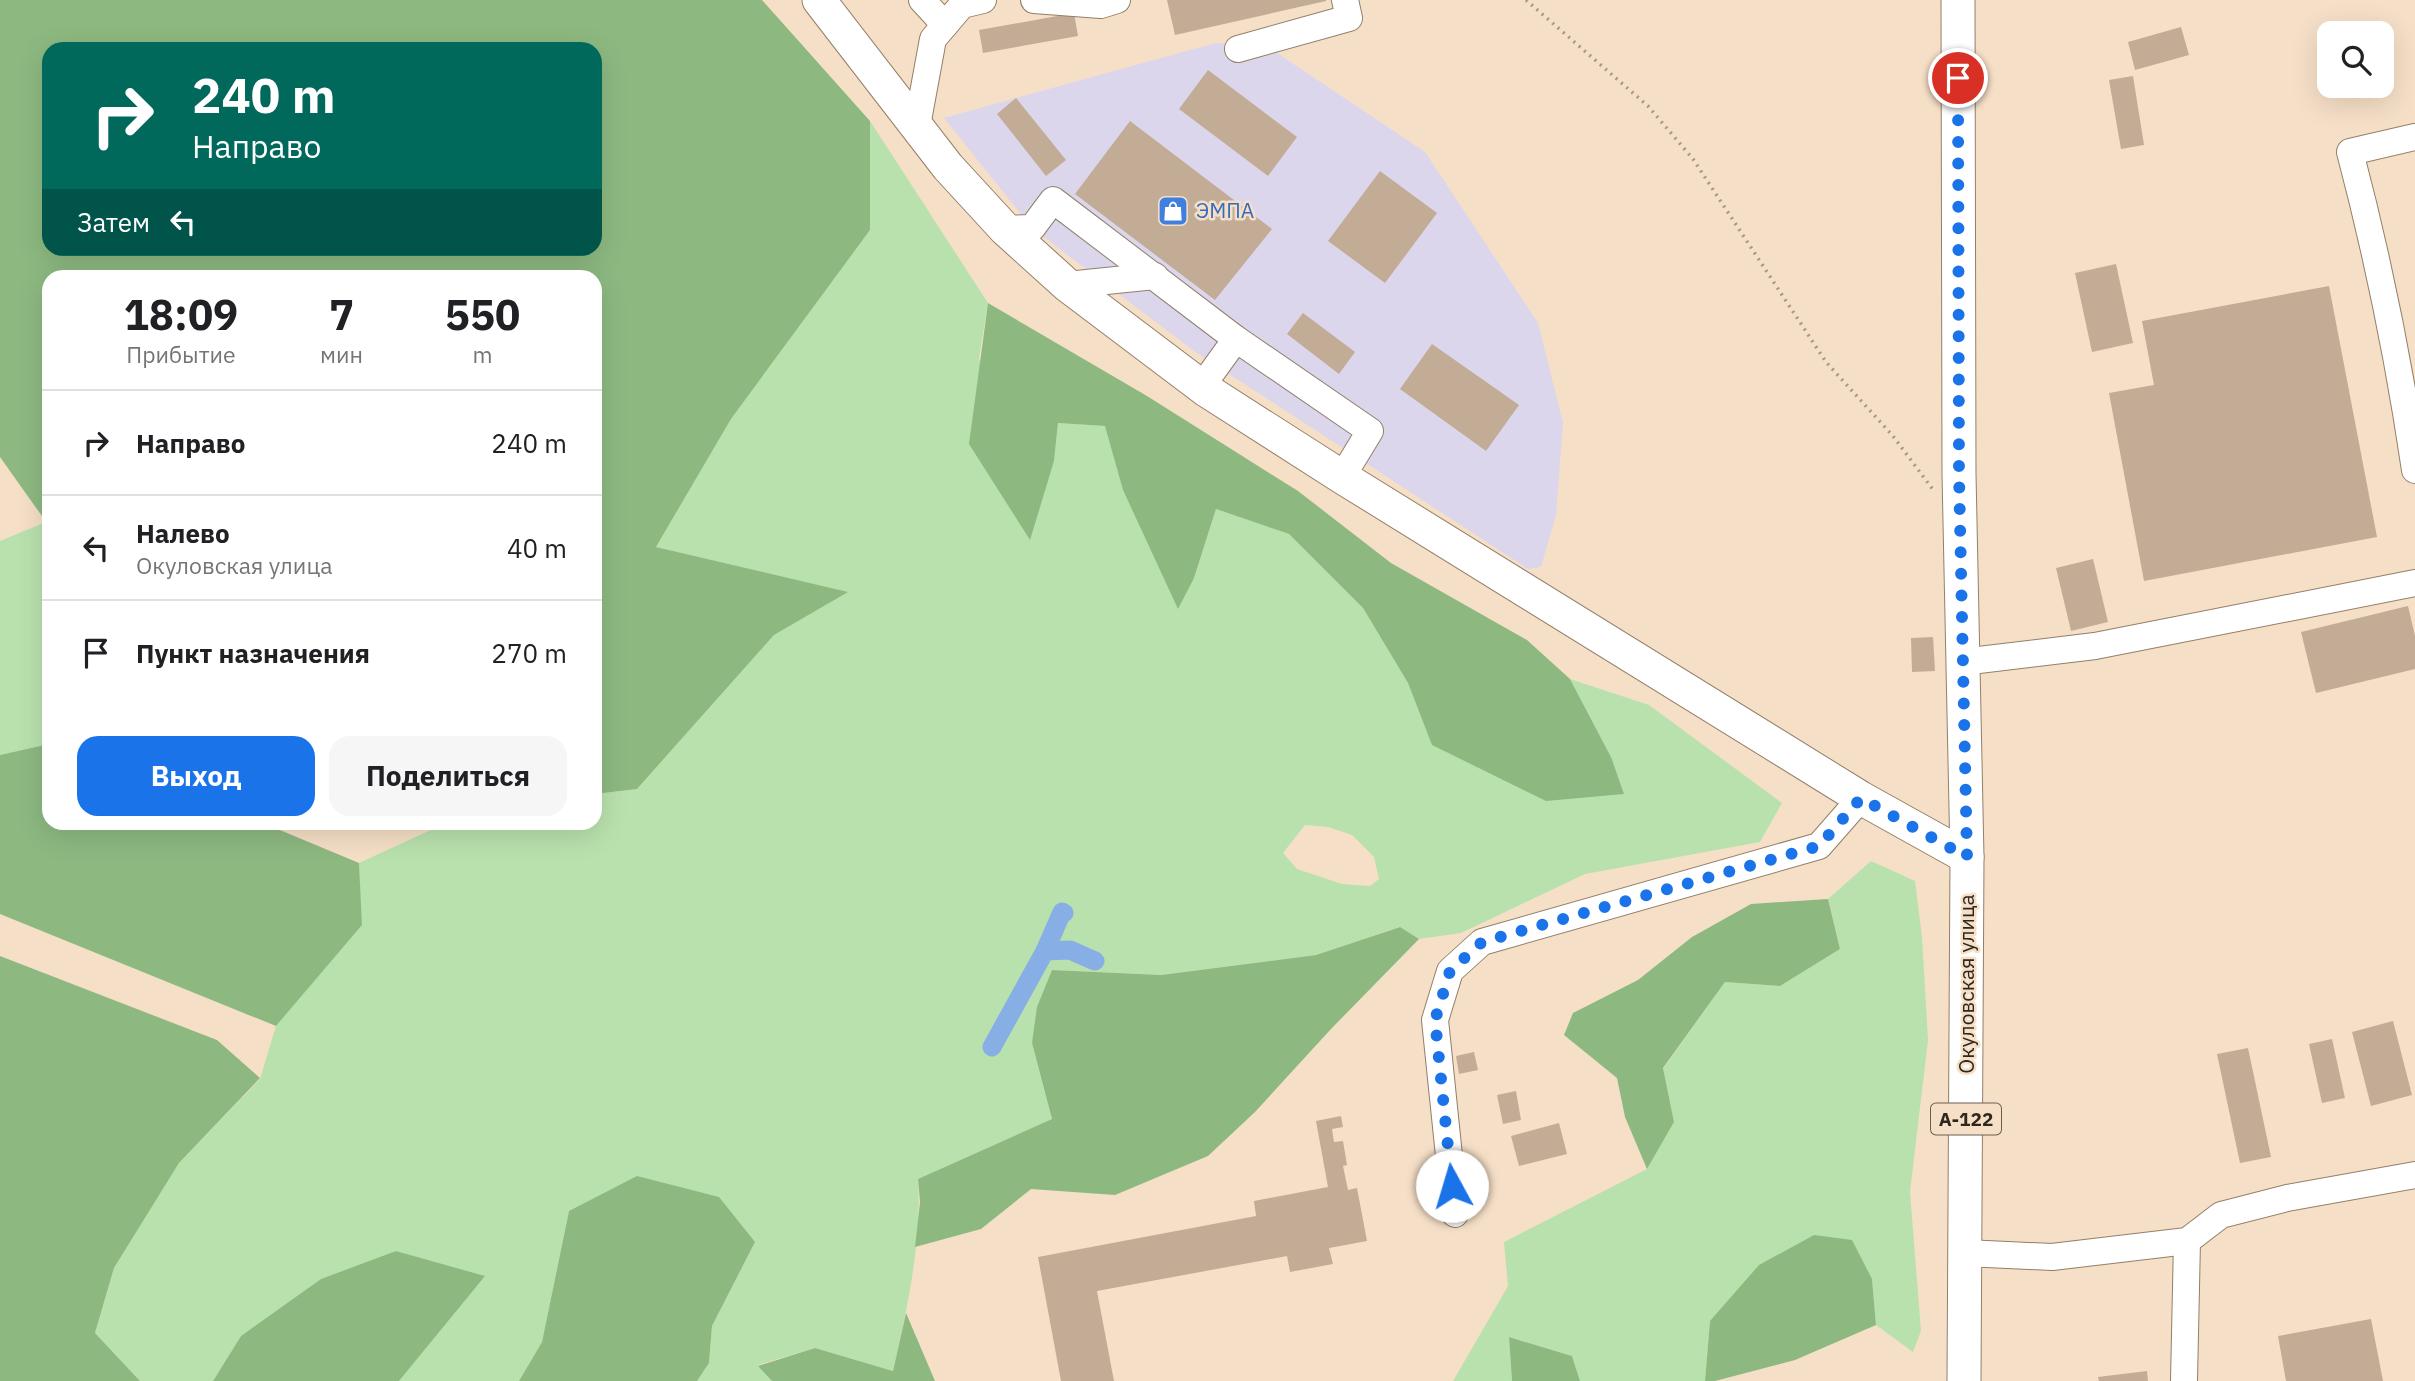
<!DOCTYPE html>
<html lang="ru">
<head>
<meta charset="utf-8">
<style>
	:root { --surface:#fff; --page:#f6f6f6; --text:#202124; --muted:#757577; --line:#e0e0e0; --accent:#1a73e8 }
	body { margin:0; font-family:"IBM Plex Sans",sans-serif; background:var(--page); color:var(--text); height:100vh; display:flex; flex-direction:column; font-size:26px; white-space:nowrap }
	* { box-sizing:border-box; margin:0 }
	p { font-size:23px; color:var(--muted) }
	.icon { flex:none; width:38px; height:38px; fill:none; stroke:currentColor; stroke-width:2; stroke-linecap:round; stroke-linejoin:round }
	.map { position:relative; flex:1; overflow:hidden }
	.details { position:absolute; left:42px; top:270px; width:560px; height:560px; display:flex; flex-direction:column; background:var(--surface); border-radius:21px; box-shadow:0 7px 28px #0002 }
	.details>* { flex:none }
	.banner { position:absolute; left:42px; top:42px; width:560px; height:214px; border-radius:21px; box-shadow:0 7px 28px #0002; background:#00695c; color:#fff; overflow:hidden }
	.fabs { position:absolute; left:2317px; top:21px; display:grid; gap:14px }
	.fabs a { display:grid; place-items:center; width:77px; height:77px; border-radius:14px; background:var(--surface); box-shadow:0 7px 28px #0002; font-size:35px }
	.pin { position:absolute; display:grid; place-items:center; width:60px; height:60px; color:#fff; margin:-30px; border:4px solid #fff; border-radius:50%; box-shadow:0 2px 7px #0007 }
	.me { position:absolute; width:77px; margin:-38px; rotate:354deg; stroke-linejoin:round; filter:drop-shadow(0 0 5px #0008) }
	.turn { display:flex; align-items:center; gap:24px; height:147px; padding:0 35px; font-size:32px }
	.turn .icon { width:91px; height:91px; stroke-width:2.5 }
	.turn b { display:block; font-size:49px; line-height:60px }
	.then { display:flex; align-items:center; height:66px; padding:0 35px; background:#0003; gap:14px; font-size:26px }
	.eta { display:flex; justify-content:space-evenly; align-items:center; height:119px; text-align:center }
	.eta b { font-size:42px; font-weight:700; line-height:49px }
	.cta { display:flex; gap:14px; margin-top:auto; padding:14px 35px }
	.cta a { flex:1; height:80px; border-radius:21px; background:var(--accent); color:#fff; font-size:28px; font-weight:700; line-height:80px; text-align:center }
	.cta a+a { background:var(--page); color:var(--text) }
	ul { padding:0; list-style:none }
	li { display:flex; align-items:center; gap:21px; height:105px; padding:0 35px; border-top:2px solid var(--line) }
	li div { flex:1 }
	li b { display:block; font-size:26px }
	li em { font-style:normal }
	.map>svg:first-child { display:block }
	.commercial { fill:#dbd6ec }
	.green { fill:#b9e1ad; fill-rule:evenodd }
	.forest { fill:#8db981; fill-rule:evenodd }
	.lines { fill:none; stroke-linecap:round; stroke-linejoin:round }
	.canal { stroke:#88aee6; stroke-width:19 }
	.building { fill:#c2ac96 }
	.minor-casing { stroke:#937f69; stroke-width:28 }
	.major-casing { stroke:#937f69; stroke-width:35 }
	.path { stroke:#a89785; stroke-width:3.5; stroke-dasharray:2 5; stroke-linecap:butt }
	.minor { stroke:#fff; stroke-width:26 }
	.major { stroke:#fff; stroke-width:33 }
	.route { stroke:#1a73e8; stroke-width:12; stroke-dasharray:0 21.6 }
	.labels { text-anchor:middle; stroke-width:5; stroke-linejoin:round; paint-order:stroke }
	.shield { fill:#f6dfc7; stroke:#6b5e51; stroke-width:2 }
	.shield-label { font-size:19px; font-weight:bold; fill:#2f271e }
	.shop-label { font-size:21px; fill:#366cbe; stroke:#f6dfc7; text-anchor:start }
	.street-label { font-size:21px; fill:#2f271e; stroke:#f6dfc7 }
</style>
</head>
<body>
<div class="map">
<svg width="2415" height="1381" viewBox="0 0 2415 1381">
	<rect width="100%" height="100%" fill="#f6dfc7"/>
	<!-- commercial -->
	<polygon class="commercial" points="1259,41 1425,152 1538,323 1563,423 1556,515 1541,567 1528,569 1194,351 1032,228 944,118 1212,44"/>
	<!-- green -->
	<g class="green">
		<path d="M870 121 988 303 979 358 1029 539 1054 461 1058 423 1106 426 1123 490 1194 578 1216 509 1289 534 1363 608 1408 683 1433 745 1611 757 1570 679 1649 705 1782 803 1760 842 1585 874 1461 933 1419 939 1399 927 1316 955 1161 975 1052 970 1032 1043 1052 1119 918 1179C922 1243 907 1309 893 1371L815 1348 758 1365 772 1381H697L709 1363 712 1326 755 1242 569 1211 542 1342 519 1381H399L484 1276 396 1251 241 1336 213 1381H140L95 1333 114 1268 179 1163 260 1079 276 1026 361 925 359 863 446 823 595 822V794L637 789 774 635 847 592 656 547 731 419 870 230ZM1305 825 1328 827 1352 835 1374 857 1379 879 1370 886 1342 884 1297 869 1283 853Z"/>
		<polygon points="46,522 49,526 49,744 0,755 0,541"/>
		<polygon points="1871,861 1915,881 1922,937 1928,1040 1910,1192 1921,1331 1913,1352 1876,1325 1872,1279 1710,1321 1705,1381 1580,1381 1572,1356 1509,1337 1512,1381 1453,1381 1508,1286 1504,1242 1647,1169 1674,1122 1663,1069 1725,982 1780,986 1840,949 1828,899"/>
	</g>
	<!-- forest -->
	<g class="forest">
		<path d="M0 0H762L870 121V230L731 419 656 547 848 592 774 635 637 789 595 794V276H49V526L0 457ZM49 49H595V248H49Z"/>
		<polygon points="988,303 1147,396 1298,491 1391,563 1527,640 1570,679 1611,757 1624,794 1546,801 1432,745 1408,683 1363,608 1289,534 1216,509 1194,578 1178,609 1123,490 1105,426 1058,423 1054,461 1030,540 969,444"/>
		<polygon points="49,744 49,822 263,823 359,863 362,925 276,1026 0,914 0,755"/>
		<polygon points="1828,899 1840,949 1780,986 1725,982 1663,1068 1674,1122 1647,1169 1625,1117 1617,1078 1564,1035 1573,1013 1638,980 1692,937 1751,904"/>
		<polygon points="1400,927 1419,939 1331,1029 1255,1112 1208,1156 1115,1195 1031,1189 981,1229 915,1247 920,1202 918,1179 1052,1119 1032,1043 1037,1007 1052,970 1161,975 1316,955"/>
		<polygon points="0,956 217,1040 260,1078 179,1163 114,1268 95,1333 140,1381 0,1381"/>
		<polygon points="637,1176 719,1197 755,1242 712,1326 709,1363 697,1381 519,1381 542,1342 569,1211"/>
		<polygon points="1814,1235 1852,1240 1872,1279 1876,1325 1795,1360 1715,1381 1705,1381 1710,1321 1759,1265"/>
		<polygon points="396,1251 485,1276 399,1381 213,1381 241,1336 321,1279"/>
		<polygon points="906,1313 935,1381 772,1381 758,1366 815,1348 893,1371"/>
		<polygon points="1509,1337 1572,1356 1580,1381 1512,1381"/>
	</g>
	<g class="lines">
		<!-- canal -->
		<g class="canal">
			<polyline points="1045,951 1062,912 1064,913"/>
			<polyline points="992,1047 1045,951 1070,950 1095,961"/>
		</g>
	</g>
	<!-- building -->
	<g class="building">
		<polygon points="1167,0 1326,0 1326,1 1175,35"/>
		<polygon points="1074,13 1078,36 983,53 979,30"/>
		<polygon points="2181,27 2189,55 2135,70 2128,42"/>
		<polygon points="1208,70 1297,137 1268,176 1179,109"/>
		<polygon points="2133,76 2144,145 2121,149 2109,80"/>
		<polygon points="1016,98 1066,160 1046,176 997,114"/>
		<polygon points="1130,121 1272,229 1215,300 1075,194"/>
		<polygon points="1380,171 1437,213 1385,283 1328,241"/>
		<polygon points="2116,264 2133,343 2092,352 2075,273"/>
		<polygon points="2329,286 2377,537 2144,581 2109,393 2154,385 2142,321"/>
		<polygon points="1303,313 1355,352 1339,374 1287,334"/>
		<polygon points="1432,344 1519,405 1486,451 1400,389"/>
		<polygon points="2093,559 2108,622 2071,631 2056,568"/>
		<polygon points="2408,606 2415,636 2415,669 2316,693 2301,632"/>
		<polygon points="1933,637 1935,671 1912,672 1911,638"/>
		<polygon points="2393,1021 2412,1095 2371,1106 2352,1032"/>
		<polygon points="2332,1039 2345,1098 2322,1103 2309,1044"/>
		<polygon points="2248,1048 2271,1157 2240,1163 2217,1054"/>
		<polygon points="1474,1052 1478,1070 1459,1074 1456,1056"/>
		<polygon points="1516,1091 1521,1120 1503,1124 1497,1095"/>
		<polygon points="1341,1116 1343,1127 1332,1129 1334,1142 1343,1141 1347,1165 1343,1166 1348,1190 1357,1188 1367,1241 1329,1248 1333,1264 1290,1272 1287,1256 1097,1291 1114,1381 1061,1381 1038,1257 1256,1216 1254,1201 1328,1187 1316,1121"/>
		<polygon points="1559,1123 1567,1154 1519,1166 1511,1136"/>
		<polygon points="2371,1319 2383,1381 2286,1381 2278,1336"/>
		<polygon points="2147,1371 2148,1381 2099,1381 2098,1377"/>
	</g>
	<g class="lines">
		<!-- minor casing -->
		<g class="minor-casing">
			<g id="minor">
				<polyline points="922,0 945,25"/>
				<polyline points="1034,0 1101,5 1117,0"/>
				<polyline points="1238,49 1349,18 1345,0"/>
				<polyline points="917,126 933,39 962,5 983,0"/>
				<path d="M2415 137 2350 152C2378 258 2399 361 2415 470"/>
				<polyline points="1005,229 1032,228 1053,200 1236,339"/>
				<polyline points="1067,285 1155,276"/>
				<polyline points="1202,386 1236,339 1370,431 1342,477"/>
				<polyline points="1962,662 2095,646 2415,583"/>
				<polyline points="1455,1214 1435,1020 1450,971 1482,942 1819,846 1861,798"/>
				<polyline points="1965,1253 2052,1257 2187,1241 2221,1215 2287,1198 2415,1175"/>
				<polyline points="2184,1381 2187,1241"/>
			</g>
		</g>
		<!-- major casing -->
		<g class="major-casing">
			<g id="major">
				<polyline points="819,0 948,167 1005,229 1067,285 1206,390 1342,477 1861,798 1967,857"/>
				<polyline points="1958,0 1959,474 1967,857 1964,1381"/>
			</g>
		</g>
		<!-- path -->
		<polyline class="path" points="1526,0 1648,106 1693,159 1826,362 1893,436 1934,491"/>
		<!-- minor -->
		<use href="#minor" class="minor"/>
		<!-- major -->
		<use href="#major" class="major"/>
	</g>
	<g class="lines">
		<!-- route -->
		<polyline class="route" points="1452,1186 1435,1020 1450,971 1482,942 1819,846 1861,798 1967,857 1959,474 1958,78"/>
	</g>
	<!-- icons -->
	<defs>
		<g id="shop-square" transform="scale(1.575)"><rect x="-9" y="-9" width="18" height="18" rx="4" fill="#3f7fe0" stroke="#f6dfc7"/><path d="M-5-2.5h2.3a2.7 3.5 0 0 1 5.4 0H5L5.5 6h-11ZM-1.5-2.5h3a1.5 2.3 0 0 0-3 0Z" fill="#fff"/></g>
	</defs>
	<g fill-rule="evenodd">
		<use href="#shop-square" x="1173" y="211"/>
	</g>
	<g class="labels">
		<!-- shield labels -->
		<rect class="shield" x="1931" y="1103.5" width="70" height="31" rx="5"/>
		<g class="shield-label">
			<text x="1966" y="1126">А-122</text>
		</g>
		<!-- shop labels -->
		<g class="shop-label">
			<text x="1196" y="218">ЭМПА</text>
		</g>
		<!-- street labels -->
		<g class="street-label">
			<text transform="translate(1967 984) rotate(-90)" y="7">Окуловская улица</text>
		</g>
	</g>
</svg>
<div class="fabs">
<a><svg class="icon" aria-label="search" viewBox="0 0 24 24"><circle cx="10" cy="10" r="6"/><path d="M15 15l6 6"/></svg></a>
</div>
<div class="pin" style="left:1958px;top:78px;background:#d93025"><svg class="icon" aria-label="arrive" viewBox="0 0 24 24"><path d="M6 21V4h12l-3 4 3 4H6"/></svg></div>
<svg class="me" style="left:1452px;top:1186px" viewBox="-20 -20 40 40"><circle r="19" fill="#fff"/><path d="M0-13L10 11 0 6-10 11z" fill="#1a73e8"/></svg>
<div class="banner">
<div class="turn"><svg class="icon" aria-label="right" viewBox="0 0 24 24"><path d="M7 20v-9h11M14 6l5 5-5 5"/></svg><div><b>240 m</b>Направо</div></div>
<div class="then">Затем<svg class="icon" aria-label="left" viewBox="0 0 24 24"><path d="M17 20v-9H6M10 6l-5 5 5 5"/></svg></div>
</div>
<section class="details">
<div class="eta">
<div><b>18:09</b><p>Прибытие</p></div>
<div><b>7</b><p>мин</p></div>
<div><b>550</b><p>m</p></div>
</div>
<ul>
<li><svg class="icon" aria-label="right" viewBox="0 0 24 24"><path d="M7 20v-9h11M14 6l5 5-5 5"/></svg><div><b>Направо</b></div><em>240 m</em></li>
<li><svg class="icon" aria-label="left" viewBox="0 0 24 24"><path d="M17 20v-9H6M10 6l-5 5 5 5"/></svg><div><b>Налево</b><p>Окуловская улица</p></div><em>40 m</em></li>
<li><svg class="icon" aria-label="arrive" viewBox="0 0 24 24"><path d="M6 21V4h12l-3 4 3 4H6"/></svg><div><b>Пункт назначения</b></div><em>270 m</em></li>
</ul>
<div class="cta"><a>Выход</a><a>Поделиться</a></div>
</section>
</div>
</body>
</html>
